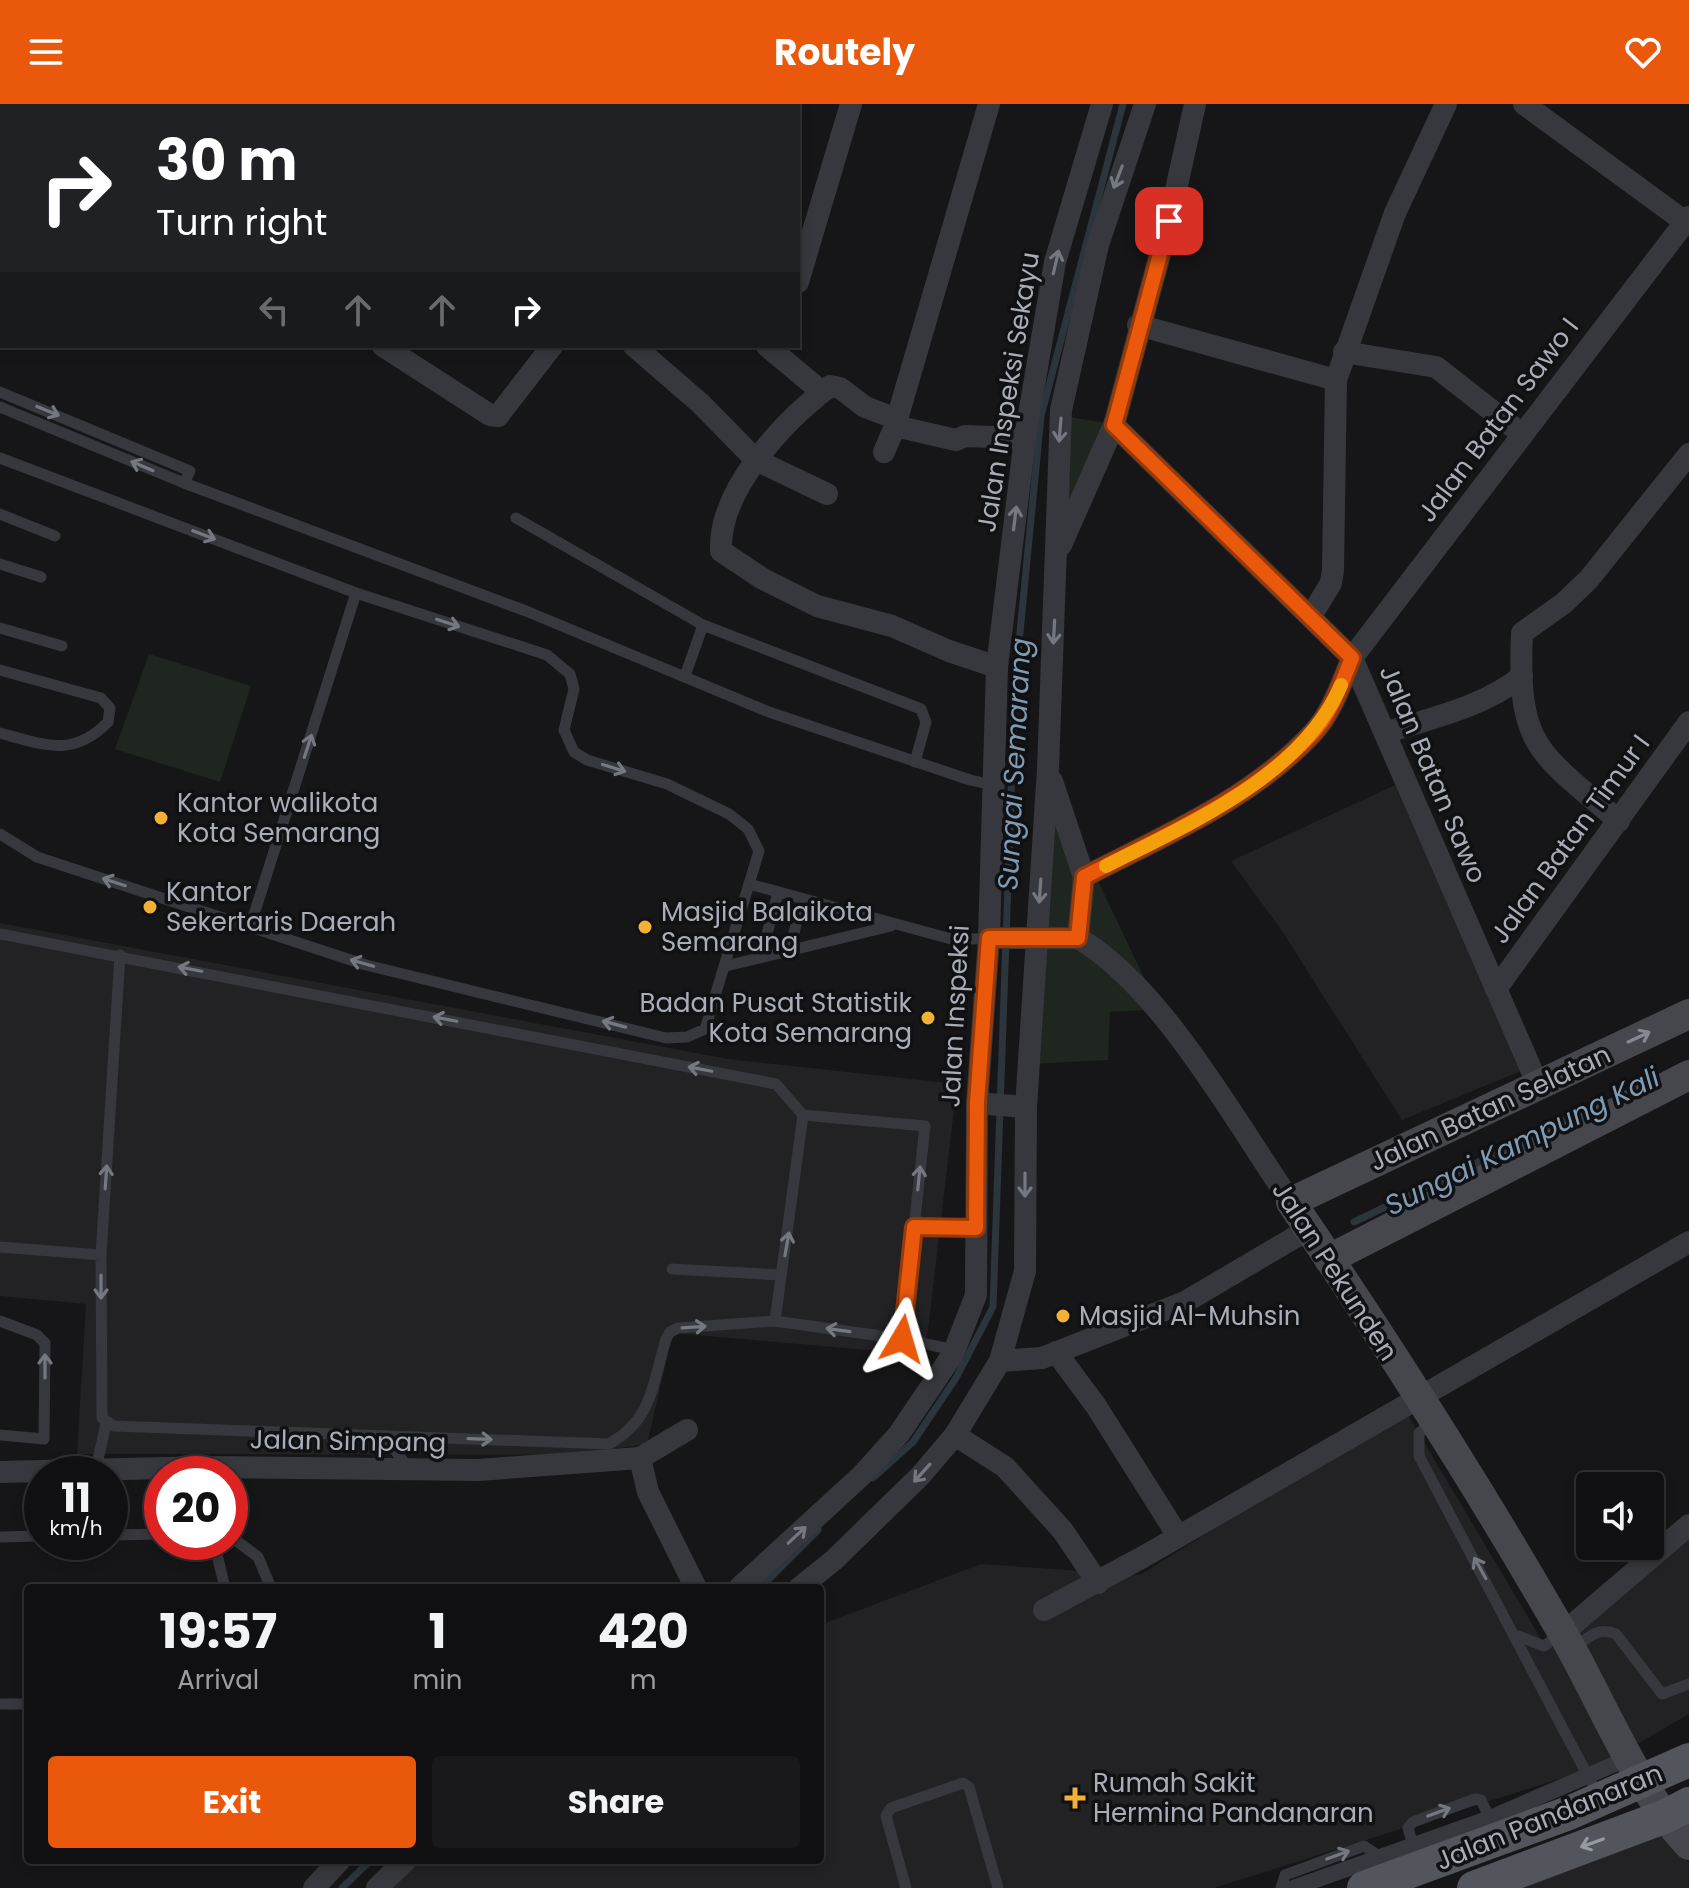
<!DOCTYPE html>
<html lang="en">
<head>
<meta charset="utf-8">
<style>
	:root { --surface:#101012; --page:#19191b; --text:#f1f3f6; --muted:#9c9d9f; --line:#303032; --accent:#ea580c }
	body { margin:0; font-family:Poppins,sans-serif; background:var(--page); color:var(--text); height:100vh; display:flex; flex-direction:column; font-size:30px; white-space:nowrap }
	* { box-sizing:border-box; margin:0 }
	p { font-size:26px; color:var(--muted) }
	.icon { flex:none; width:44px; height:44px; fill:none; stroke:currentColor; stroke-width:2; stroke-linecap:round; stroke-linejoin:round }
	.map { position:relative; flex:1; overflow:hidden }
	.panel { position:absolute; left:24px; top:1480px; width:800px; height:280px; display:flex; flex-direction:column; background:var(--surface); border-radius:8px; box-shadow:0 4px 12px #0003,0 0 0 2px var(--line) }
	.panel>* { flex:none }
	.guide { position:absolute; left:0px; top:0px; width:800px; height:244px; box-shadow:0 4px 12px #0003,0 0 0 2px var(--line); background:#202124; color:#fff; overflow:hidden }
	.buttons { position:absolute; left:1576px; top:1368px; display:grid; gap:16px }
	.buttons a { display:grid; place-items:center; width:88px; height:88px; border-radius:8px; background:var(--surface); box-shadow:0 4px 12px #0003,0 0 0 2px var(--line); font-size:40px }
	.speed { position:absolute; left:24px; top:1352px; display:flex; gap:16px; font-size:40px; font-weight:700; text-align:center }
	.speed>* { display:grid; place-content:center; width:104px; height:104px; border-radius:50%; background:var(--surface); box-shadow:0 4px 12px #0003,0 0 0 2px var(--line); line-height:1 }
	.speed small { font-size:20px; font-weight:400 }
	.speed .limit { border:12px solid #d22; background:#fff; color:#111 }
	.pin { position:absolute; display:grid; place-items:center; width:68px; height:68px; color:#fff; margin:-34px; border-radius:16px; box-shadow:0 4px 12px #0006 }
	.me { position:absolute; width:88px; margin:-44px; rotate:7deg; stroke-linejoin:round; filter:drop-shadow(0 0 6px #0008) }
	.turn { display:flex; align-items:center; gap:28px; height:168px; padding:0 24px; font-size:36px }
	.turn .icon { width:104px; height:104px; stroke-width:2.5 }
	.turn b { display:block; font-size:56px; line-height:68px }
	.lanes { display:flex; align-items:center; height:76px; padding:0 24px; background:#0003; justify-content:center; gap:40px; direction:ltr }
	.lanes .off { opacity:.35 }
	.eta { display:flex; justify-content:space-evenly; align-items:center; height:136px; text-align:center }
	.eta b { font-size:48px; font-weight:700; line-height:56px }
	.action { display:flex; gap:16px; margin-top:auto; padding:16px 24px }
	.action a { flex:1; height:92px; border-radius:8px; background:var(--accent); color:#fff; font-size:32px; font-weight:700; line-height:92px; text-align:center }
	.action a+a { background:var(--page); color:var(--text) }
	header { display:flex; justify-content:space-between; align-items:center; height:104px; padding:0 24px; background:var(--accent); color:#fff; font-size:36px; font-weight:700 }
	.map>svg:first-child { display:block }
	.built { fill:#222225 }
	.green { fill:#1e261f }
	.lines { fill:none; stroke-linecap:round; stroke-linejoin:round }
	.stream { stroke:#2c353c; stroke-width:7 }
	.service { stroke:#37383d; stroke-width:11 }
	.pedestrian { stroke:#37383d; stroke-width:16 }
	.minor { stroke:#37383d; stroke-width:22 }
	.secondary { stroke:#45474d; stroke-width:30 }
	.primary { stroke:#53555c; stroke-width:34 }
	.oneway { stroke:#757881 }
	.oneway2 { stroke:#858993 }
	.oneway3 { stroke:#979ba6 }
	.route-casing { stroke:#983908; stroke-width:20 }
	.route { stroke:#ea580c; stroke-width:14 }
	.slow { stroke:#f59e0b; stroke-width:14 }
	.poi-dot { fill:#f2b134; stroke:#111113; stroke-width:3 }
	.labels { text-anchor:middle; stroke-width:7; stroke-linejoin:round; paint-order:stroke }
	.street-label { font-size:26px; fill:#a8adb8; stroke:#111113 }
	.poi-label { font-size:26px; fill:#a8adb8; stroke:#111113; text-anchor:start }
	.water-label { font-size:28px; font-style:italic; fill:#7f9bb3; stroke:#111113 }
</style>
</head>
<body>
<header><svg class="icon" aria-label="menu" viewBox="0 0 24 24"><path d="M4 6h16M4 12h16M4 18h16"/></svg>Routely<svg class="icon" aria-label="heart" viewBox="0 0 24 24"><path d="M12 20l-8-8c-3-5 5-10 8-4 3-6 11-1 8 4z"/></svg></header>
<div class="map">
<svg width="1689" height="1784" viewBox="0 0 1689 1784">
	<rect width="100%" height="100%" fill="#161618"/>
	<!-- built -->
	<g class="built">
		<polygon points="1395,681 1521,967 1402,1016 1282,827 1231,757"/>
		<polygon points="0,819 728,955 957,980 925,1251 673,1229 647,1340 572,1351 77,1350 86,1200 0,1192"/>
		<polygon points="1405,1306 1544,1540 1689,1418 1689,1610 1597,1663 1214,1784 383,1784 412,1756 820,1756 820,1521 981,1460 1140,1471"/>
		<polygon points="1658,1725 1689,1759 1689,1784 1498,1784"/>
	</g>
	<!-- green -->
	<g class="green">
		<polygon points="1063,312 1112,320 1058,440"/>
		<polygon points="149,550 251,582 220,678 115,645"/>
		<polygon points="1051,691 1077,733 1159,905 1110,908 1108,956 1030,960"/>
	</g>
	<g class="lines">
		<!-- stream -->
		<g class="stream">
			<polyline points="1354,1118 1601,999"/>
			<polyline points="873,1374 913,1338 956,1274 993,1203 1015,580 1041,312 1123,0"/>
			<polyline points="760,1484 818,1426"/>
			<polyline points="342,1784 371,1756"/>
		</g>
		<!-- service -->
		<g class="service">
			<polyline points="0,288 190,367 184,379 0,303"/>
			<polyline points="0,354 356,489 547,551 570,570 574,585 564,626 574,648 587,656 667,680 729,710 748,725 759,747 705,925 687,933 666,934 366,861 37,753 0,730"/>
			<polyline points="184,379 526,507 769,608 970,676 993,681"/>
			<polyline points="0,410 55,432"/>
			<polyline points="516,414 703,521 921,605 926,618 915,658"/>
			<polyline points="0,460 41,473"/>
			<polyline points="0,524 62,542"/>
			<path d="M0 566 101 594 110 604 108 618C73 654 44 641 0 629"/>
			<polyline points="685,572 703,521"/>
			<polyline points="749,780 955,836 989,834"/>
			<polyline points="250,823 356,489"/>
			<polyline points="0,830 776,980 803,1011 925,1022 902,1235"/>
			<polyline points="790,845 802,796"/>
			<polyline points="761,852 778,789"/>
			<polyline points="726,862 891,822"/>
			<polyline points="914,1123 976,1124"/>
			<path d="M0 1143 101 1151 102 1314 114 1322 609 1340C653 1315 652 1281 666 1235L670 1228 678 1224 775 1217 902 1235 955 1246"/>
			<polyline points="101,1151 120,851"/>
			<polyline points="672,1165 781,1171"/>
			<polyline points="0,1217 37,1231 45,1239 44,1335 0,1331"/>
			<polyline points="775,1217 803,1011"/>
			<polyline points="1432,1317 1419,1329 1419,1352 1599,1693"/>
			<polyline points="385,1332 408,1364"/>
			<polyline points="96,1364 106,1320"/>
			<polyline points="110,1431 162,1430"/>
			<polyline points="230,1432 258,1453 271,1484"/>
			<polyline points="0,1433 42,1432"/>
			<polyline points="214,1438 225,1484"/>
			<polyline points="1518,1532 1544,1542 1559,1531"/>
			<path d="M1573 1545C1587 1534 1598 1522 1616 1530L1662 1590 1689 1580"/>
			<polyline points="0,1600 28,1600"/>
			<polyline points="1415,1749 1408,1724 1413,1718 1475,1695 1481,1696 1492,1719"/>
			<polyline points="906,1784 886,1712 891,1704 963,1679 969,1683 998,1784"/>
			<polyline points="1281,1784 1285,1771 1364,1742 1376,1750 1379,1760"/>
		</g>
		<!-- pedestrian -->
		<polyline class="pedestrian" points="1293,1784 1490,1714 1631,1653"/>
		<!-- minor -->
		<g class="minor">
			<polyline points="358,0 360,2"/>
			<polyline points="563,0 566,2"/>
			<polyline points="1524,0 1684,117"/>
			<polyline points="673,2 673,0"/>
			<polyline points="714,2 715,0"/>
			<polyline points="798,178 851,0"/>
			<polyline points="1138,221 1336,276"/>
			<polyline points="383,242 490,311 498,312 552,242"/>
			<polyline points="634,242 700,299 756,356 827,390"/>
			<polyline points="767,242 822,288"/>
			<polyline points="1344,248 1436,263 1522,330"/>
			<path d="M897 315 865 303 840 284 830 282C784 317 718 386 721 447L763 475 817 502 892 522 949 547 997 563"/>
			<polyline points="1114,321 1352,554 1538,981"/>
			<polyline points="895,322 956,336 965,332 1025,334"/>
			<polyline points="884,348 895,322 989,0"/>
			<polyline points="1061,441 1114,321 1169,117 1195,0"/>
			<polyline points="1311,512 1331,479 1333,466 1336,276 1395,109 1446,0"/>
			<path d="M1385 629C1431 614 1484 603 1522 572"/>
			<path d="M1052 677 1084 773 1078 834C1162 883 1235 1017 1291 1098"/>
			<path d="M1619 717C1537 647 1517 643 1522 529L1564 499 1589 475 1689 350"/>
			<path d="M1084 773C1163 732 1250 696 1312 630 1332 609 1341 580 1352 554L1689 113"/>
			<polyline points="989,834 1078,834"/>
			<polyline points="1496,885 1689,618"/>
			<polyline points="977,999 1026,1003"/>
			<polyline points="1056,1248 1096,1302 1178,1432"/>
			<polyline points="1000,1257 1042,1254 1185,1198 1309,1125"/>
			<polyline points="955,1331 1005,1363 1063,1427 1098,1479"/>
			<polyline points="640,1354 648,1388 696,1484"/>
			<polyline points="0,1368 207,1363 478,1366 640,1354 687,1326"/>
			<polyline points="739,1484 862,1371 899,1330 953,1250 976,1191 977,999 989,834 997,563 1025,334 1055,158 1102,0"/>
			<polyline points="799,1484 834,1456 921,1371 955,1331 1000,1257 1025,1167 1026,1003 1048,665 1061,306 1098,141 1145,0"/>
			<polyline points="1044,1506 1143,1453 1689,1138"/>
			<polyline points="1563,1529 1689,1421"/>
			<polyline points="314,1784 340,1756"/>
			<polyline points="377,1784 406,1756"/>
		</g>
		<!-- secondary -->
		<g class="secondary">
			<path d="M1689 910 1291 1098C1386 1238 1478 1382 1562 1528 1600 1593 1637 1688 1689 1741"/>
			<polyline points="1329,1155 1689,971"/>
		</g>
		<!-- primary -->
		<g class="primary">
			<polyline points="1364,1784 1569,1709 1689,1656"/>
			<polyline points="1474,1784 1666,1712 1689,1700"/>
		</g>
	</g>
	<!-- one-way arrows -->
	<defs><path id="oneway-shaft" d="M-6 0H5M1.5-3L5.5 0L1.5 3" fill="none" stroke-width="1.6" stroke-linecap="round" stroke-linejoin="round" transform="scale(2)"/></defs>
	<g class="oneway">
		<use href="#oneway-shaft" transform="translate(1118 73) rotate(111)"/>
		<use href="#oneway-shaft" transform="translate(1056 158) rotate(-77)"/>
		<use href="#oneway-shaft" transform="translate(48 307) rotate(22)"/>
		<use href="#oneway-shaft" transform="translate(1060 326) rotate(95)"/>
		<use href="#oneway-shaft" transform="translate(142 362) rotate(-157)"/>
		<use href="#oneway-shaft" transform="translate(1015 414) rotate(-83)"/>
		<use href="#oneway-shaft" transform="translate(204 431) rotate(21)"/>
		<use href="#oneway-shaft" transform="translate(448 519) rotate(18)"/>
		<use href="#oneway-shaft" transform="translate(1054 528) rotate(93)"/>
		<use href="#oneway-shaft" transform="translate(308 642) rotate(-72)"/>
		<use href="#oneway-shaft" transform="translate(614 664) rotate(17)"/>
		<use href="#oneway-shaft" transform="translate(114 778) rotate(-162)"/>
		<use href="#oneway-shaft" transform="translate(1040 787) rotate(94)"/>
		<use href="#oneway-shaft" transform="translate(362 859) rotate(-164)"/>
		<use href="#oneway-shaft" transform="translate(190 865) rotate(-169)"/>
		<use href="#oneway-shaft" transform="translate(445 915) rotate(-169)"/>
		<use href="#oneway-shaft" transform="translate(614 920) rotate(-165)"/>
		<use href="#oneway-shaft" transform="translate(700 965) rotate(-169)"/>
		<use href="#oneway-shaft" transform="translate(106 1073) rotate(-86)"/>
		<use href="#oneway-shaft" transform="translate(919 1074) rotate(-84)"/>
		<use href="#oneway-shaft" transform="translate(1025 1081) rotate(90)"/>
		<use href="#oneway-shaft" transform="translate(787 1140) rotate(-80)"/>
		<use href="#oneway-shaft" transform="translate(101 1183) rotate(90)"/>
		<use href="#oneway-shaft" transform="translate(694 1223) rotate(-4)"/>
		<use href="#oneway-shaft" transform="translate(838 1226) rotate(-172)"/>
		<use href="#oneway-shaft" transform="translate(45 1262) rotate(-90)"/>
		<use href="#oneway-shaft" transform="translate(480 1335) rotate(2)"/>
		<use href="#oneway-shaft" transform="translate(922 1369) rotate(132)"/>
		<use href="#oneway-shaft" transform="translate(797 1431) rotate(-43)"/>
		<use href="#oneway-shaft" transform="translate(1480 1464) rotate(-119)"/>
		<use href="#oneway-shaft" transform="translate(1439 1708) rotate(-20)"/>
		<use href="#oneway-shaft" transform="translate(1338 1751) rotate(-20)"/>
	</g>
	<use class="oneway2" href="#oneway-shaft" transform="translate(1639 933) rotate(-25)"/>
	<use class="oneway3" href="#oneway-shaft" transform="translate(1592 1739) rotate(160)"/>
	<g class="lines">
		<!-- route casing -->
		<g class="route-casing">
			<path id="route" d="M902 1235 914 1123 976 1124 977 999 989 834H1078L1084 773C1163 732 1250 696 1312 630 1332 609 1341 580 1352 554L1114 321 1169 117"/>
		</g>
		<!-- route -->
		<use href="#route" class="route"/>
		<!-- slow -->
		<path class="slow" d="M1106 762C1190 719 1302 672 1341 581"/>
	</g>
	<!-- markers -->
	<g class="poi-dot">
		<circle cx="161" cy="714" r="8"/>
		<circle cx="150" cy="803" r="8"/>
		<circle cx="645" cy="823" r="8"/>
		<circle cx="928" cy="914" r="8"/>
		<circle cx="1063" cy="1212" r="8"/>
		<path d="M1071 1682h8v8h8v8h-8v8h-8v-8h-8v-8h8z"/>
	</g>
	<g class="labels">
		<!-- street labels -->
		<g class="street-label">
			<text transform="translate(1008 288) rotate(-81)" y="9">Jalan Inspeksi Sekayu</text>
			<text transform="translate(1498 316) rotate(-53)" y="9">Jalan Batan Sawo I</text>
			<text transform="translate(1433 670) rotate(67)" y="9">Jalan Batan Sawo</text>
			<text transform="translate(1570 735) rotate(-54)" y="9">Jalan Batan Timur I</text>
			<text transform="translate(955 912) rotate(-87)" y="9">Jalan Inspeksi</text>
			<text transform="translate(1490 1004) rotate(-25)" y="9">Jalan Batan Selatan</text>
			<text transform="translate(1335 1167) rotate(57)" y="9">Jalan Pekunden</text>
			<text transform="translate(348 1337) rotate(1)" y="9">Jalan Simpang</text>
			<text transform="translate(1549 1713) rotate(-22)" y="9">Jalan Pandanaran</text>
		</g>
		<!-- poi labels -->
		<g class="poi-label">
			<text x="177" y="708">Kantor walikota<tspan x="177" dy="30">Kota Semarang</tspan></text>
			<text x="166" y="797">Kantor<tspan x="166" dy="30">Sekertaris Daerah</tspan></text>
			<text x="661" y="817">Masjid Balaikota<tspan x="661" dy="30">Semarang</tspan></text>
			<text x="912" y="908" text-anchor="end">Badan Pusat Statistik<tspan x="912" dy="30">Kota Semarang</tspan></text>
			<text x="1079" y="1221">Masjid Al-Muhsin</text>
			<text x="1093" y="1688">Rumah Sakit<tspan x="1093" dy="30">Hermina Pandanaran</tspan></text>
		</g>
		<!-- water labels -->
		<g class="water-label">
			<text transform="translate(1014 660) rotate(-87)" y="10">Sungai Semarang</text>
			<text transform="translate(1522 1037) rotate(-26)" y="10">Sungai Kampung Kali</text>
		</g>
	</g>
</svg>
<div class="buttons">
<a><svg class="icon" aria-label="sound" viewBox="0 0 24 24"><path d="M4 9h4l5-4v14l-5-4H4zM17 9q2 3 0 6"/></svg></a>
</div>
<div class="speed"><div>11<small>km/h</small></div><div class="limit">20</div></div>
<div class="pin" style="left:1169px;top:117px;background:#d93025"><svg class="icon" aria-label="arrive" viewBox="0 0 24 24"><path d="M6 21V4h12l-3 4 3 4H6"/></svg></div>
<svg class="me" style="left:902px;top:1235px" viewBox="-20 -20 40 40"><path d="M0-17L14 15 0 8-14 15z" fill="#ea580c" stroke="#fff" stroke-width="4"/></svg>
<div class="guide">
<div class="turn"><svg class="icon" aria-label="right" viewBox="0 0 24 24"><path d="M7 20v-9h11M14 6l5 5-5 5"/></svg><div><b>30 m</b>Turn right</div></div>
<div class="lanes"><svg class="icon off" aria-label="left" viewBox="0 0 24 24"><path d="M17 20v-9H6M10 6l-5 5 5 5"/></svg><svg class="icon off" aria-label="ahead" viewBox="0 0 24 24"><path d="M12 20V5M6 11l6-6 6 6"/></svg><svg class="icon off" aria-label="ahead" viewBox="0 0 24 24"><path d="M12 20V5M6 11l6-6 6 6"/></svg><svg class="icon" aria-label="right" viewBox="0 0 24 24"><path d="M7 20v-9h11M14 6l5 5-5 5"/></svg></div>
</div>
<section class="panel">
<div class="eta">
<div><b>19:57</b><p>Arrival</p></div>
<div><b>1</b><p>min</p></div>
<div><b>420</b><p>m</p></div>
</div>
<div class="action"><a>Exit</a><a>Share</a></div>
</section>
</div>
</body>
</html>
